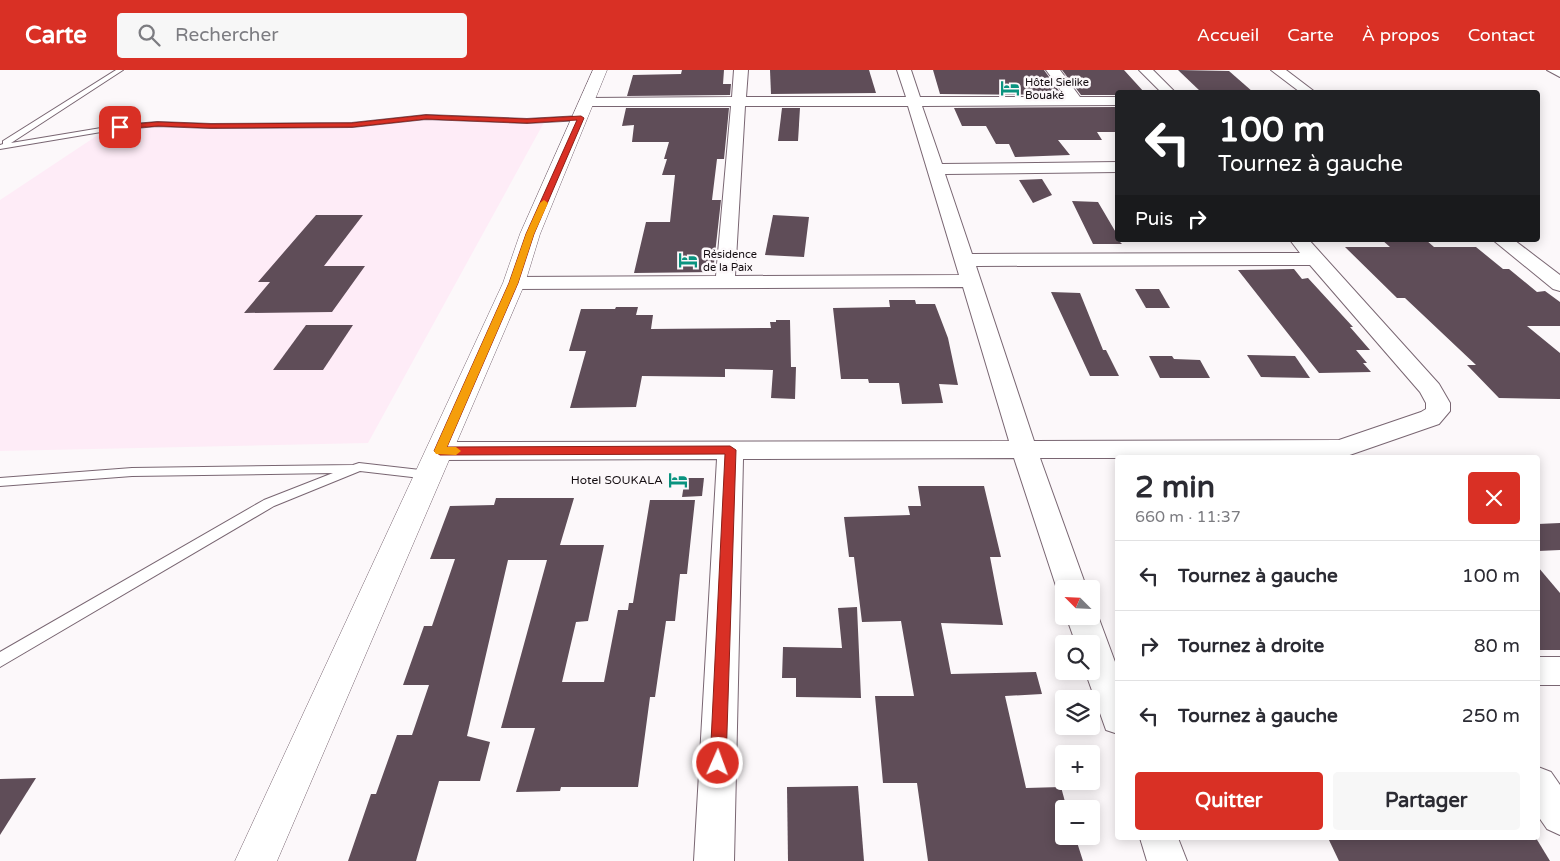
<!DOCTYPE html>
<html lang="fr">
<head>
<meta charset="utf-8">
<style>
	:root { --surface:#fff; --page:#f7f7f7; --text:#2b2b33; --muted:#7c7c81; --line:#e1e1e2; --accent:#d93025 }
	body { margin:0; font-family:"Varela Round",sans-serif; background:var(--page); color:var(--text); height:100vh; display:flex; flex-direction:column; font-size:19px; white-space:nowrap }
	* { box-sizing:border-box; margin:0 }
	p { font-size:16px; color:var(--muted) }
	.icon { flex:none; width:28px; height:28px; fill:none; stroke:currentColor; stroke-width:2; stroke-linecap:round; stroke-linejoin:round }
	.map { position:relative; flex:1; overflow:hidden }
	.drawer { position:absolute; left:1115px; top:385px; width:425px; height:385px; display:flex; flex-direction:column; background:var(--surface); border-radius:5px; box-shadow:0 2px 12px #0003 }
	.drawer>* { flex:none }
	.guide { position:absolute; left:1115px; top:20px; width:425px; height:152px; border-radius:5px; box-shadow:0 2px 12px #0003; background:#202124; color:#fff; overflow:hidden }
	.needle { width:32px; rotate:294deg }
	.controls { position:absolute; left:1055px; top:510px; display:grid; gap:10px }
	.controls a { display:grid; place-items:center; width:45px; height:45px; border-radius:5px; background:var(--surface); box-shadow:0 2px 12px #0003; font-size:25px }
	.pin { position:absolute; display:grid; place-items:center; width:42px; height:42px; color:#fff; margin:-21px; border-radius:10px; box-shadow:0 2px 8px #0006 }
	.me { position:absolute; width:55px; margin:-28px; rotate:2deg; stroke-linejoin:round; filter:drop-shadow(0 0 4px #0008) }
	.turn { display:flex; align-items:center; gap:18px; height:105px; padding:0 20px; font-size:22px }
	.turn .icon { width:65px; height:65px; stroke-width:2.5 }
	.turn b { display:block; font-size:35px; line-height:42px }
	.then { display:flex; align-items:center; height:48px; padding:0 20px; background:#0003; gap:10px; font-size:19px }
	.round { display:grid; place-items:center; flex:none; width:52px; height:52px; border-radius:5px; background:var(--page) }
	.overview { display:flex; align-items:center; justify-content:space-between; height:85px; padding:0 20px }
	h1 { font-size:30px; font-weight:800; line-height:38px }
	.cta { display:flex; gap:10px; margin-top:auto; padding:10px 20px }
	.cta a { flex:1; height:58px; border-radius:5px; background:var(--accent); color:#fff; font-size:20px; font-weight:800; line-height:58px; text-align:center }
	.cta a+a { background:var(--page); color:var(--text) }
	ul { padding:0; list-style:none }
	li { display:flex; align-items:center; gap:15px; height:70px; padding:0 20px; border-top:1px solid var(--line) }
	li div { flex:1 }
	li b { display:block; font-size:19px }
	li em { font-style:normal }
	header { display:flex; align-items:center; gap:30px; box-sizing:border-box; height:70px; padding:0 25px; background:var(--accent); color:#fff }
	header strong { font-size:24px }
	nav { display:flex; gap:28px; margin-inline-start:auto; font-size:18px }
	.search { width:350px; height:45px; background:var(--page); display:flex; align-items:center; gap:12px; box-sizing:border-box; padding:0 18px; border-radius:5px; color:var(--muted); font-size:19px }
	.map>svg:first-child { display:block }
	.built { fill:#feecf7 }
	.building { fill:#5f4d58 }
	.lines { fill:none; stroke-linecap:round; stroke-linejoin:round }
	.service-casing { stroke:#796672; stroke-width:2 }
	.minor-casing { stroke:#796672; stroke-width:2 }
	.tertiary-casing { stroke:#796672; stroke-width:1 }
	.service { fill:#fff; fill-rule:evenodd }
	.minor { fill:#fff; fill-rule:evenodd }
	.tertiary { fill:#fff; fill-rule:evenodd }
	.route { fill:#d93025; stroke:#8d1f18 }
	.slow { fill:#f59e0b }
	.labels { text-anchor:middle; stroke-width:5; stroke-linejoin:round; paint-order:stroke }
	.far-poi-label { font-size:11px; fill:#140d11; stroke:#fcf8fa; text-anchor:start }
	.poi-label { font-size:12px; fill:#140d11; stroke:#fcf8fa; text-anchor:end }
</style>
</head>
<body>
<header>
<strong>Carte</strong>
<div class="search"><svg class="icon" aria-label="search" viewBox="0 0 24 24"><circle cx="10" cy="10" r="6"/><path d="M15 15l6 6"/></svg>Rechercher</div>
<nav><a>Accueil</a><a>Carte</a><a>À propos</a><a>Contact</a></nav>
</header>
<div class="map">
<svg width="1560" height="791" viewBox="0 0 1560 791">
	<rect width="100%" height="100%" fill="#fcf8fa"/>
	<!-- built -->
	<polygon class="built" points="547,47 368,373 0,381 0,130 104,61 120,57"/>
	<!-- building -->
	<g class="building">
		<polygon points="682,0 724,0 723,14 731,14 730,25 627,26 633,5 681,4"/>
		<polygon points="770,0 869,0 876,23 771,24"/>
		<polygon points="933,0 1044,0 1062,25 940,24"/>
		<polygon points="1062,0 1124,0 1144,22 1118,22 1118,25 1081,25"/>
		<polygon points="1178,0 1229,1 1253,22 1201,22"/>
		<polygon points="1118,37 1118,62 1097,62 1102,70 1058,70 1070,85 1015,87 1009,74 996,74 986,56 962,56 954,38"/>
		<polygon points="626,38 729,38 724,89 717,89 712,130 721,130 713,202 634,203 646,152 670,152 675,105 662,105 667,89 664,89 669,72 632,72 634,55 622,56"/>
		<polygon points="782,38 800,38 798,71 778,71"/>
		<polygon points="1042,109 1052,125 1033,133 1019,110"/>
		<polygon points="1072,131 1098,132 1118,166 1118,170 1122,174 1093,174"/>
		<polygon points="316,145 363,145 324,196 365,196 332,242 244,243 270,212 258,212"/>
		<polygon points="773,145 809,147 804,187 765,185"/>
		<polygon points="1382,170 1426,170 1434,177 1476,177 1503,199 1509,199 1537,222 1545,221 1560,232 1560,256 1527,256 1560,283 1560,329 1499,328 1467,295 1476,295 1405,228 1397,228 1345,177 1390,177"/>
		<polygon points="1294,199 1302,209 1308,208 1353,257 1350,257 1370,280 1356,280 1367,293 1363,293 1371,302 1319,303 1238,200"/>
		<polygon points="1135,219 1159,219 1170,238 1146,238"/>
		<polygon points="1051,222 1080,223 1103,280 1106,280 1119,306 1090,306"/>
		<polygon points="889,230 915,230 916,234 935,234 948,268 958,315 939,314 943,333 902,334 899,313 869,313 868,309 841,309 833,238 890,237"/>
		<polygon points="616,237 638,237 636,245 653,245 651,259 771,258 770,252 776,252 776,250 790,250 791,297 796,297 795,329 771,328 773,300 725,299 725,307 642,306 636,337 570,338 586,281 569,281 581,239 615,239"/>
		<polygon points="306,255 353,255 323,300 273,300"/>
		<polygon points="1247,285 1295,286 1310,308 1261,307"/>
		<polygon points="1149,286 1172,286 1174,289 1200,290 1210,308 1160,308"/>
		<polygon points="685,408 704,408 702,426 682,427"/>
		<polygon points="918,416 984,416 1001,487 990,487 1003,555 941,553 951,604 1036,602 1042,624 1005,626 1026,718 1061,717 1067,739 1064,739 1064,766 1075,766 1083,791 928,791 917,713 883,713 875,626 914,626 901,551 862,552 854,487 849,487 844,447 910,445 908,436 921,436"/>
		<polygon points="496,428 574,428 560,475 604,475 588,551 576,552 562,612 604,612 618,540 628,540 629,533 633,533 650,430 695,430 687,504 680,504 675,551 666,551 655,627 650,627 638,717 561,717 560,721 516,722 535,658 501,658 547,490 508,490 467,666 490,672 480,711 439,711 416,791 348,791 371,724 376,724 397,665 412,665 429,615 403,615 424,556 432,556 455,489 430,489 450,436 494,435"/>
		<polygon points="1560,453 1560,480 1538,481 1538,454"/>
		<polygon points="1538,497 1560,523 1560,580 1538,580"/>
		<polygon points="857,537 861,628 796,627 796,608 782,608 783,577 842,578 838,538"/>
		<polygon points="36,708 0,765 0,709"/>
		<polygon points="858,716 864,791 788,791 787,717"/>
		<polygon points="1328,768 1536,768 1550,791 1339,791"/>
	</g>
	<g class="lines">
		<!-- service casing -->
		<g class="service-casing">
			<g id="service">
				<polygon points="116,0 123,0 11,73 113,56 157,52 211,54 352,53 426,45 527,49 581,46 584,48 581,50 527,53 426,49 352,57 211,58 157,56 113,60 0,79 0,75 3,74 3,71"/>
				<polygon points="359,393 429,401 435,405 429,409 360,401 274,436 0,597 0,582 264,430 333,403 132,406 0,416 0,408 132,398 353,395"/>
			</g>
		</g>
		<!-- minor casing -->
		<g class="minor-casing">
			<g id="minor">
				<path d="M734 0H748L746 27H906L897 0H911L920 27H1066L1046 0H1060L1080 27H1118V35L922 36 942 94 1118 92V102L945 104 972 184 1300 183 1290 170H1309L1439 314 1450 333V341L1439 354 1341 388H1040L1087 519H1064V528L1061 527 1057 519 1014 388 743 389 734 791H694L717 389 440 390 431 387 427 381 431 375 440 372 1009 371 963 217 514 219 507 217 504 213 507 209 514 207 716 206 731 36H588L583 35 581 32 583 29 588 28 732 27ZM745 36H908L959 205 735 206ZM1310 195 1420 322 1426 333V339L1421 342 1339 370 1034 371 976 196Z"/>
				<polygon points="1139,0 1153,0 1175,22 1161,22"/>
				<polygon points="1271,0 1286,0 1315,22 1300,22"/>
				<polygon points="1547,0 1560,0 1560,7"/>
				<polygon points="1493,170 1514,170 1560,205 1560,221 1553,219"/>
				<polygon points="1091,536 1098,546 1118,600 1118,664 1106,660 1085,601 1091,601 1091,574 1076,574 1066,546 1091,546"/>
				<rect x="1538" y="587" width="22" height="28"/>
				<polygon points="1538,697 1551,702 1560,715 1560,765 1547,759 1538,746"/>
				<polygon points="1140,768 1178,768 1187,791 1147,791"/>
			</g>
		</g>
		<!-- tertiary casing -->
		<g class="tertiary-casing">
			<polygon id="tertiary" points="593,0 607,0 540,164 525,213 277,791 235,791 503,213 520,164"/>
		</g>
		<!-- service -->
		<use href="#service" class="service"/>
		<!-- minor -->
		<use href="#minor" class="minor"/>
		<!-- tertiary -->
		<use href="#tertiary" class="tertiary"/>
	</g>
	<!-- route -->
	<polygon class="route" points="426,45 527,49 581,46 584,48 534,164 518,213 447,377 730,376 736,380 726,693 724,698 718,700 712,698 710,693 725,384 440,385 434,381 509,213 526,164 577,50 527,53 426,49 352,57 211,58 158,56 120,59 117,57 120,55 158,52 211,54 352,53"/>
	<!-- slow -->
	<polygon class="slow" points="544,130 548,133 534,164 518,213 447,377 456,377 461,381 456,385 436,384 434,381 509,213 526,164 540,133"/>
	<!-- icons -->
	<defs>
		<g id="hotel-bare" transform="scale(1.5)"><path d="M-6-4.5h1.5V1H6V5H4.5V3h-9V5H-6ZM-4 0a1.8 1.8 0 1 1 3.6 0ZM.5 0V-2.5h3Q6-2.5 6 0Z" fill="#0a937f" stroke="#fcf8fa" stroke-width="2.5" paint-order="stroke"/></g>
	</defs>
	<g fill-rule="evenodd">
		<use href="#hotel-bare" x="1010" y="18"/>
		<use href="#hotel-bare" x="688" y="190"/>
		<use href="#hotel-bare" x="678" y="410"/>
	</g>
	<g class="labels">
		<!-- far-poi labels -->
		<g class="far-poi-label">
			<text x="1025" y="16">Hôtel Sielike<tspan x="1025" dy="13">Bouaké</tspan></text>
			<text x="703" y="188">Résidence<tspan x="703" dy="13">de la Paix</tspan></text>
		</g>
		<!-- poi labels -->
		<g class="poi-label">
			<text x="663" y="414">Hotel SOUKALA</text>
		</g>
	</g>
</svg>
<div class="controls">
<a><svg class="needle" viewBox="-14 -14 28 28"><path d="M0-13l5 13h-10z" fill="#e53935"/><path d="M0 13l5-13h-10z" fill="#7c7c81"/></svg></a>
<a><svg class="icon" aria-label="search" viewBox="0 0 24 24"><circle cx="10" cy="10" r="6"/><path d="M15 15l6 6"/></svg></a>
<a><svg class="icon" aria-label="layers" viewBox="0 0 24 24"><path d="M12 4l9 5-9 5-9-5zM3 14l9 5 9-5"/></svg></a>
<a>+</a>
<a>−</a>
</div>
<div class="pin" style="left:120px;top:57px;background:#d93025"><svg class="icon" aria-label="arrive" viewBox="0 0 24 24"><path d="M6 21V4h12l-3 4 3 4H6"/></svg></div>
<svg class="me" style="left:718px;top:693px" viewBox="-20 -20 40 40"><circle r="17" fill="#d93025" stroke="#fff" stroke-width="3"/><path d="M0-11L8 9 0 5-8 9z" fill="#fff"/></svg>
<div class="guide">
<div class="turn"><svg class="icon" aria-label="left" viewBox="0 0 24 24"><path d="M17 20v-9H6M10 6l-5 5 5 5"/></svg><div><b>100 m</b>Tournez à gauche</div></div>
<div class="then">Puis<svg class="icon" aria-label="right" viewBox="0 0 24 24"><path d="M7 20v-9h11M14 6l5 5-5 5"/></svg></div>
</div>
<section class="drawer">
<div class="overview"><div><h1>2 min</h1><p>660 m · 11:37</p></div><a class="round" style="background:#d93025;color:#fff"><svg class="icon" aria-label="close" viewBox="0 0 24 24"><path d="M6 6l12 12M18 6L6 18"/></svg></a></div>
<ul>
<li><svg class="icon" aria-label="left" viewBox="0 0 24 24"><path d="M17 20v-9H6M10 6l-5 5 5 5"/></svg><div><b>Tournez à gauche</b></div><em>100 m</em></li>
<li><svg class="icon" aria-label="right" viewBox="0 0 24 24"><path d="M7 20v-9h11M14 6l5 5-5 5"/></svg><div><b>Tournez à droite</b></div><em>80 m</em></li>
<li><svg class="icon" aria-label="left" viewBox="0 0 24 24"><path d="M17 20v-9H6M10 6l-5 5 5 5"/></svg><div><b>Tournez à gauche</b></div><em>250 m</em></li>
</ul>
<div class="cta"><a>Quitter</a><a>Partager</a></div>
</section>
</div>
</body>
</html>
